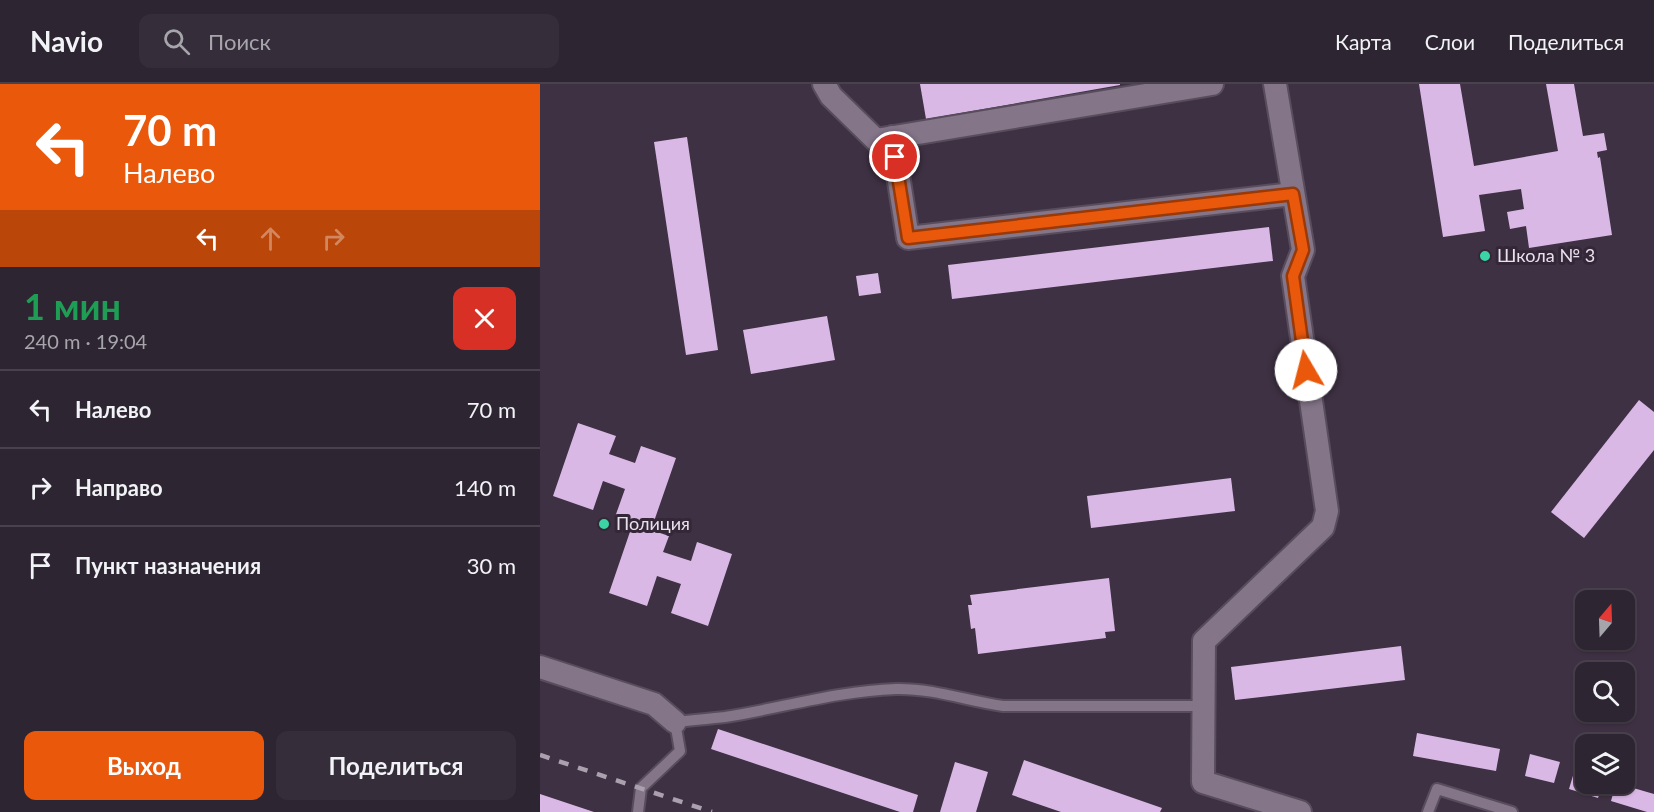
<!DOCTYPE html>
<html lang="ru">
<head>
<meta charset="utf-8">
<style>
	:root { --surface:#2e2532; --page:#362d3a; --text:#f1f3f6; --muted:#a7a5ac; --line:#49424d; --accent:#ea580c }
	body { margin:0; font-family:Lato,sans-serif; background:var(--page); color:var(--text); height:100vh; display:flex; flex-direction:column; font-size:22px; white-space:nowrap }
	* { box-sizing:border-box; margin:0 }
	p { font-size:20px; color:var(--muted) }
	.icon { flex:none; width:33px; height:33px; fill:none; stroke:currentColor; stroke-width:2; stroke-linecap:round; stroke-linejoin:round }
	.map { position:relative; flex:1; overflow:hidden }
	.side { display:flex; flex-direction:column; background:var(--surface); width:540px }
	.side>* { flex:none }
	.hud { background:#ea580c; color:#fff; overflow:hidden }
	.needle { width:39px; rotate:19deg }
	.buttons { position:absolute; left:1035px; top:506px; display:grid; gap:12px }
	.buttons a { display:grid; place-items:center; width:60px; height:60px; border-radius:12px; background:var(--surface); box-shadow:0 2px 4px #0004,0 0 0 2px var(--line); font-size:30px }
	.pin { position:absolute; display:grid; place-items:center; width:51px; height:51px; color:#fff; margin:-26px; border:3px solid #fff; border-radius:50%; box-shadow:0 2px 6px #0007 }
	.me { position:absolute; width:66px; margin:-33px; rotate:352deg; stroke-linejoin:round; filter:drop-shadow(0 0 4px #0008) }
	.turn { display:flex; align-items:center; gap:21px; height:126px; padding:0 24px; font-size:27px }
	.turn .icon { width:78px; height:78px; stroke-width:2.5 }
	.turn b { display:block; font-size:42px; line-height:51px }
	.lanes { display:flex; align-items:center; height:57px; padding:0 24px; background:#0003; justify-content:center; gap:30px; direction:ltr }
	.lanes .off { opacity:.35 }
	.round { display:grid; place-items:center; flex:none; width:63px; height:63px; border-radius:12px; background:var(--page) }
	.overview { display:flex; align-items:center; justify-content:space-between; height:102px; padding:0 24px }
	h1 { font-size:36px; font-weight:700; line-height:45px; color:#1e9e55 }
	.cta { display:flex; gap:12px; margin-top:auto; padding:12px 24px }
	.cta a { flex:1; height:69px; border-radius:12px; background:var(--accent); color:#fff; font-size:24px; font-weight:700; line-height:69px; text-align:center }
	.cta a+a { background:var(--page); color:var(--text) }
	ul { padding:0; list-style:none }
	li { display:flex; align-items:center; gap:18px; height:78px; padding:0 24px; border-top:2px solid var(--line) }
	li div { flex:1 }
	li b { display:block; font-size:22px }
	li em { font-style:normal }
	header { display:flex; align-items:center; gap:36px; box-sizing:border-box; height:84px; padding:0 30px; background:var(--surface); border-bottom:2px solid var(--line) }
	header strong { font-size:28px }
	nav { display:flex; gap:33px; margin-inline-start:auto; font-size:21px }
	.search { width:420px; height:54px; background:var(--page); display:flex; align-items:center; gap:15px; box-sizing:border-box; padding:0 21px; border-radius:12px; color:var(--muted); font-size:22px }
	main { display:flex; flex:1; min-height:0 }
	.map>svg:first-child { display:block }
	.building { fill:#dab8e6 }
	.lines { fill:none; stroke-linecap:round; stroke-linejoin:round }
	.service-casing { stroke:#584d5c; stroke-width:14 }
	.minor-casing { stroke:#584d5c; stroke-width:26 }
	.service { stroke:#847589; stroke-width:10 }
	.minor { stroke:#847589; stroke-width:22 }
	.rail { stroke:#aaa0ae; stroke-width:4.5; stroke-dasharray:10 10; stroke-linecap:butt }
	.route-casing { stroke:#983908; stroke-width:15 }
	.route { stroke:#ea580c; stroke-width:10 }
	.poi-dot { fill:#3ad4a5; stroke:#342738; stroke-width:2 }
	.labels { text-anchor:middle; stroke-width:6; stroke-linejoin:round; paint-order:stroke }
	.poi-label { font-size:18px; fill:#e9e1ec; stroke:#342738; text-anchor:start }
</style>
</head>
<body>
<header>
<strong>Navio</strong>
<div class="search"><svg class="icon" aria-label="search" viewBox="0 0 24 24"><circle cx="10" cy="10" r="6"/><path d="M15 15l6 6"/></svg>Поиск</div>
<nav><a>Карта</a><a>Слои</a><a>Поделиться</a></nav>
</header>
<main>
<section class="side">
<div class="hud">
<div class="turn"><svg class="icon" aria-label="left" viewBox="0 0 24 24"><path d="M17 20v-9H6M10 6l-5 5 5 5"/></svg><div><b>70 m</b>Налево</div></div>
<div class="lanes"><svg class="icon" aria-label="left" viewBox="0 0 24 24"><path d="M17 20v-9H6M10 6l-5 5 5 5"/></svg><svg class="icon off" aria-label="ahead" viewBox="0 0 24 24"><path d="M12 20V5M6 11l6-6 6 6"/></svg><svg class="icon off" aria-label="right" viewBox="0 0 24 24"><path d="M7 20v-9h11M14 6l5 5-5 5"/></svg></div>
</div>
<div class="overview"><div><h1>1 мин</h1><p>240 m · 19:04</p></div><a class="round" style="background:#d93025;color:#fff"><svg class="icon" aria-label="close" viewBox="0 0 24 24"><path d="M6 6l12 12M18 6L6 18"/></svg></a></div>
<ul>
<li><svg class="icon" aria-label="left" viewBox="0 0 24 24"><path d="M17 20v-9H6M10 6l-5 5 5 5"/></svg><div><b>Налево</b></div><em>70 m</em></li>
<li><svg class="icon" aria-label="right" viewBox="0 0 24 24"><path d="M7 20v-9h11M14 6l5 5-5 5"/></svg><div><b>Направо</b></div><em>140 m</em></li>
<li><svg class="icon" aria-label="arrive" viewBox="0 0 24 24"><path d="M6 21V4h12l-3 4 3 4H6"/></svg><div><b>Пункт назначения</b></div><em>30 m</em></li>
</ul>
<div class="cta"><a>Выход</a><a>Поделиться</a></div>
</section>
<div class="map">
<svg width="1114" height="728" viewBox="0 0 1114 728">
	<rect width="100%" height="100%" fill="#3e3143"/>
	<!-- building -->
	<g class="building">
		<polygon points="380,0 580,0 580,1 386,35"/>
		<polygon points="879,0 920,0 934,82 1018,67 1006,0 1034,0 1043,52 1064,49 1067,66 1057,68 1058,74 1060,73 1072,151 989,164 986,142 970,145 967,128 984,125 981,105 939,111 945,147 903,153"/>
		<polygon points="147,53 178,266 146,271 114,58"/>
		<polygon points="729,143 733,177 412,215 408,181"/>
		<polygon points="338,189 341,209 319,212 316,192"/>
		<polygon points="287,232 295,276 211,290 203,246"/>
		<polygon points="1099,316 1114,328 1114,366 1044,454 1011,428"/>
		<polygon points="38,339 76,352 69,370 95,379 101,362 136,374 111,446 129,452 123,468 151,477 157,458 192,470 168,542 131,529 141,500 117,492 107,522 69,509 93,439 75,433 85,405 63,397 53,426 13,412"/>
		<polygon points="691,394 695,427 551,444 547,412"/>
		<polygon points="569,494 575,547 565,548 566,554 438,570 435,544 431,545 428,521 432,521 430,511"/>
		<polygon points="861,562 865,596 695,616 691,583"/>
		<polygon points="178,645 378,711 373,728 360,728 171,665"/>
		<polygon points="877,649 960,665 956,687 873,672"/>
		<polygon points="990,670 1020,678 1014,699 985,692"/>
		<polygon points="484,676 622,724 620,728 521,728 472,711"/>
		<polygon points="415,678 448,688 436,728 400,728"/>
		<polygon points="1035,685 1046,688 1046,699 1063,699 1058,714 1029,705"/>
		<polygon points="1076,699 1114,710 1114,728 1107,728 1071,717"/>
		<polygon points="0,710 54,728 0,728"/>
	</g>
	<g class="lines">
		<!-- service casing -->
		<g class="service-casing">
			<g id="service">
				<path d="M98 728 101 704 140 667 135 638C151 636 168 635 185 633 242 624 297 607 356 605 392 604 428 617 463 622H663"/>
				<polyline points="888,728 897,705 972,728"/>
			</g>
		</g>
		<!-- minor casing -->
		<g class="minor-casing">
			<g id="minor">
				<polyline points="284,0 291,12 336,56 672,0"/>
				<polyline points="735,0 763,166 753,192 787,427 783,443 664,557 663,698 760,728"/>
				<polyline points="352,53 368,154 753,110"/>
				<polyline points="0,583 114,620 135,638"/>
			</g>
		</g>
		<!-- service -->
		<use href="#service" class="service"/>
		<!-- minor -->
		<use href="#minor" class="minor"/>
		<!-- rail -->
		<polyline class="rail" points="0,671 172,728"/>
	</g>
	<g class="lines">
		<!-- route casing -->
		<g class="route-casing">
			<polyline id="route" points="355,73 368,154 753,110 763,166 753,192 766,286"/>
		</g>
		<!-- route -->
		<use href="#route" class="route"/>
	</g>
	<!-- markers -->
	<g class="poi-dot">
		<circle cx="945" cy="172" r="6"/>
		<circle cx="64" cy="440" r="6"/>
	</g>
	<g class="labels">
		<!-- poi labels -->
		<g class="poi-label">
			<text x="957" y="178">Школа № 3</text>
			<text x="76" y="446">Полиция</text>
		</g>
	</g>
</svg>
<div class="buttons">
<a><svg class="needle" viewBox="-14 -14 28 28"><path d="M0-13l5 13h-10z" fill="#e53935"/><path d="M0 13l5-13h-10z" fill="#a7a5ac"/></svg></a>
<a><svg class="icon" aria-label="search" viewBox="0 0 24 24"><circle cx="10" cy="10" r="6"/><path d="M15 15l6 6"/></svg></a>
<a><svg class="icon" aria-label="layers" viewBox="0 0 24 24"><path d="M12 4l9 5-9 5-9-5zM3 14l9 5 9-5"/></svg></a>
</div>
<div class="pin" style="left:355px;top:73px;background:#d93025"><svg class="icon" aria-label="arrive" viewBox="0 0 24 24"><path d="M6 21V4h12l-3 4 3 4H6"/></svg></div>
<svg class="me" style="left:766px;top:286px" viewBox="-20 -20 40 40"><circle r="19" fill="#fff"/><path d="M0-13L10 11 0 6-10 11z" fill="#ea580c"/></svg>
</div>
</main>
</body>
</html>
